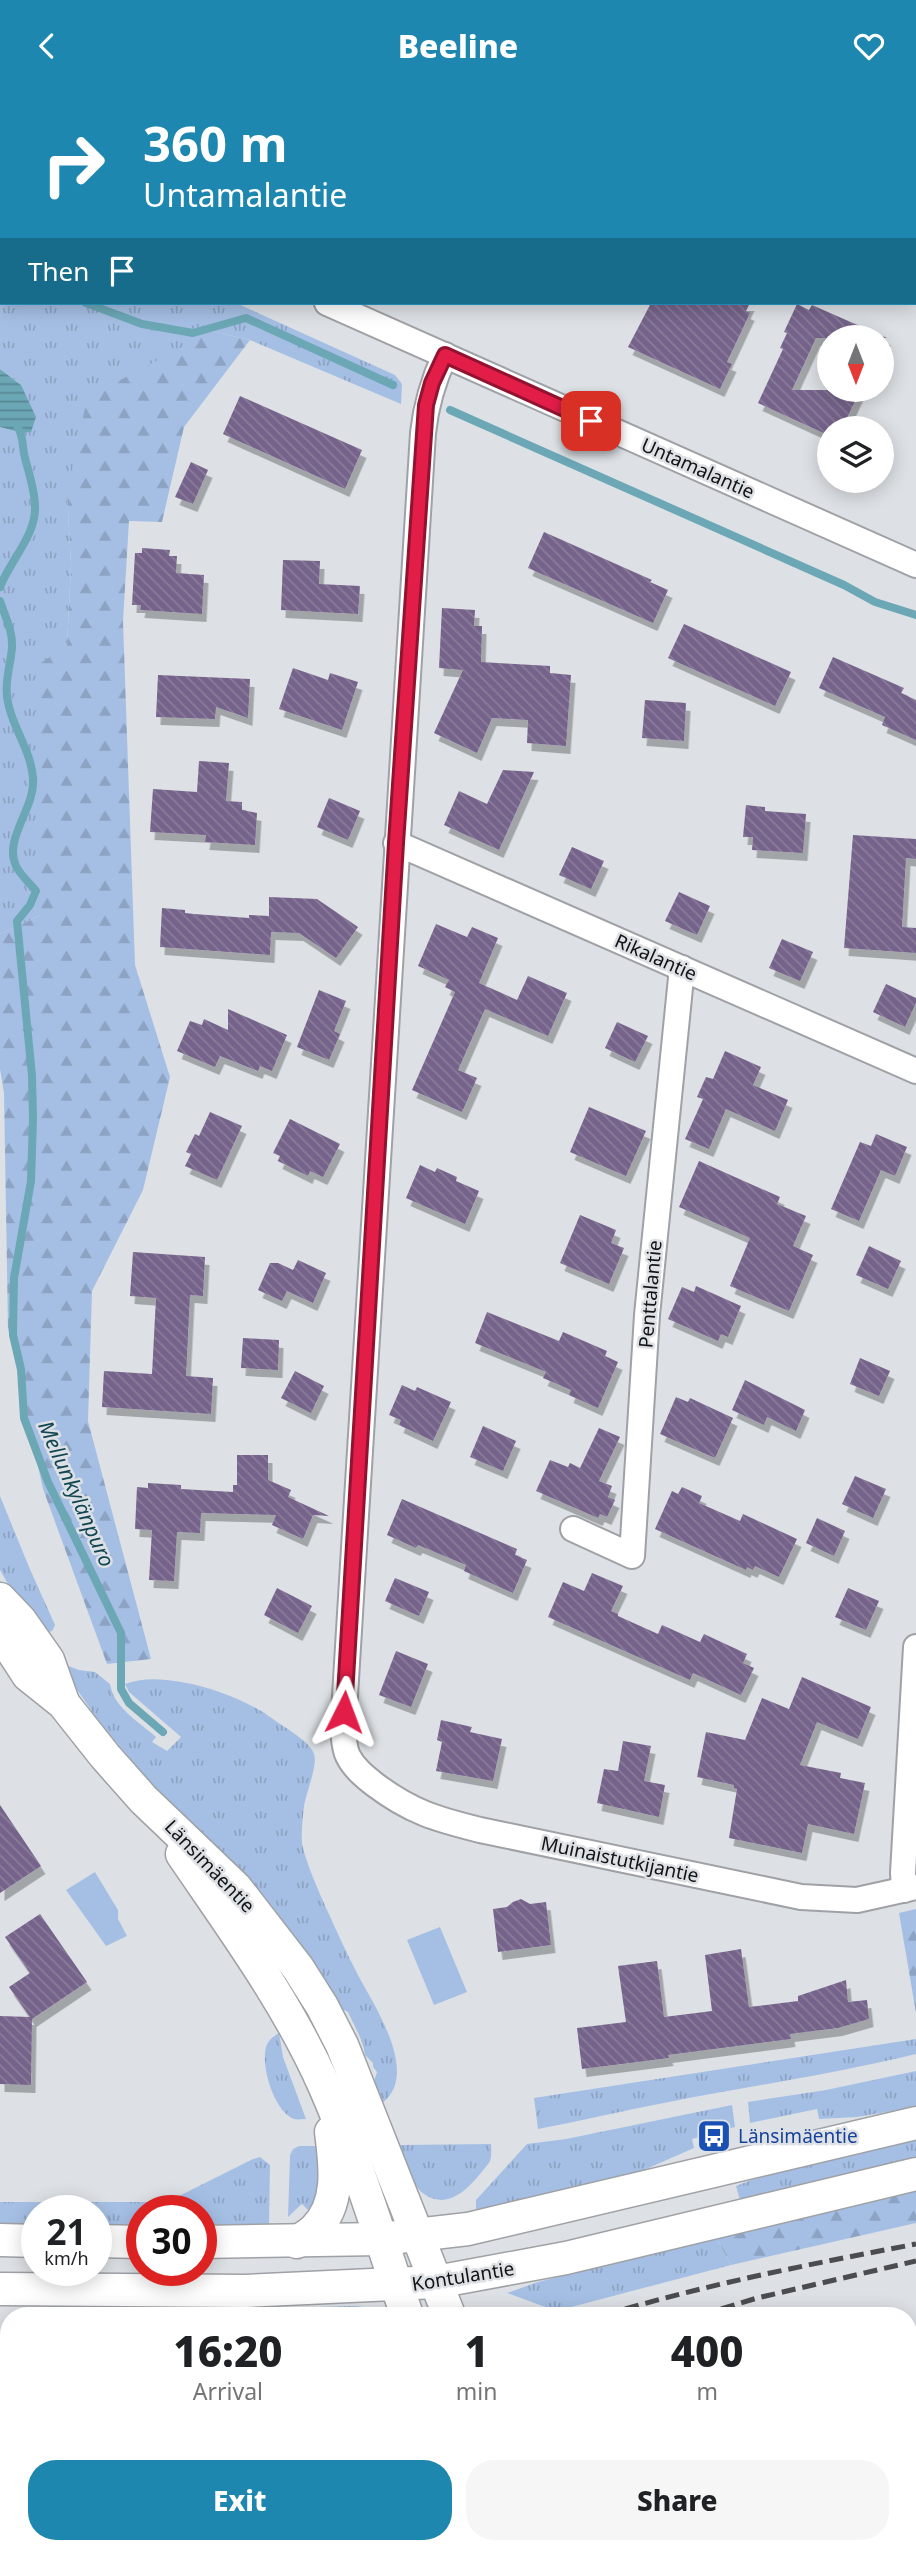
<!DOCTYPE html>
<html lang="en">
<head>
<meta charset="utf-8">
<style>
	:root { --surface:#fff; --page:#f6f6f6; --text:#202124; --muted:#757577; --accent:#1d87af }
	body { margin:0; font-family:"Noto Sans",sans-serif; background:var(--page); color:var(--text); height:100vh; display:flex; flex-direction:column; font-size:26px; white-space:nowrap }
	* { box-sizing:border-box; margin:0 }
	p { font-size:23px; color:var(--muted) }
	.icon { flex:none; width:38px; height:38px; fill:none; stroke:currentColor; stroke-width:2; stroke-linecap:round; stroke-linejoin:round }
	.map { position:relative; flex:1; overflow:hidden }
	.panel { position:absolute; left:0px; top:2216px; width:917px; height:247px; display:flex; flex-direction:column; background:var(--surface); border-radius:28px 28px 0 0; box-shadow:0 4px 18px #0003 }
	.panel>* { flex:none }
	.hud { position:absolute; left:0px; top:0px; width:917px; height:214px; box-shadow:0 4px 18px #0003; background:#1d87af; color:#fff; overflow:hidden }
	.needle { width:46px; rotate:180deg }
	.fabs { position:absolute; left:817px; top:234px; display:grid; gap:14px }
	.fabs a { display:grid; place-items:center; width:77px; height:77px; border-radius:50%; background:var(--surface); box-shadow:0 4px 18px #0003; font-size:35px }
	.speed { position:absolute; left:21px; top:2104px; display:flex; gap:14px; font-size:35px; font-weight:700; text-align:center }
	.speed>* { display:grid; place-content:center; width:91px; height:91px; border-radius:50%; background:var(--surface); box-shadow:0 4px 18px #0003; line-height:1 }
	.speed small { font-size:18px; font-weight:400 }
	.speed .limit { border:10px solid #d22; background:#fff; color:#111 }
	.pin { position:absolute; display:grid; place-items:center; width:60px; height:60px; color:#fff; margin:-30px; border-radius:14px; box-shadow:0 4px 10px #0006 }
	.me { position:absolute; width:77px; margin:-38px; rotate:3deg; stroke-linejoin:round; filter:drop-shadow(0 0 5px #0008) }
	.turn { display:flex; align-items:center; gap:24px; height:147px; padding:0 28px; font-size:32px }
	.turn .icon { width:91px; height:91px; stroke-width:2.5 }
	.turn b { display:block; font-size:49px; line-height:60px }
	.then { display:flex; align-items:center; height:66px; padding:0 28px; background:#0003; gap:14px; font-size:26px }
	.eta { display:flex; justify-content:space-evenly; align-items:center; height:119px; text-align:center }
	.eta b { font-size:42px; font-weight:800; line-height:49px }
	.cta { display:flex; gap:14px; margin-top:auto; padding:14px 28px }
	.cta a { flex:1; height:80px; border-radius:28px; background:var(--accent); color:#fff; font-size:28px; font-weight:800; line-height:80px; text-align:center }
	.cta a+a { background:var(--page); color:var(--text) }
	header { display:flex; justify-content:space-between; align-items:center; height:91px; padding:0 28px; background:var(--accent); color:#fff; font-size:32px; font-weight:800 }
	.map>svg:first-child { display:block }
	.grass { fill:url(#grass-tufts) }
	.forest { fill:url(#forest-firs) }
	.park { fill:#a5bfe4 }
	.water { fill:url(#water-rules) }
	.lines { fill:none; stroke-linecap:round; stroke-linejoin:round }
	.stream { stroke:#6ca7b6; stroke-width:8 }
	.building { fill:url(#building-back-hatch); filter:url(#shadow) }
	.minor-casing { stroke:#9ea1a5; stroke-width:28 }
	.major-casing { stroke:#9ea1a5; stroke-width:35 }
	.minor { stroke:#fff; stroke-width:24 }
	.major { stroke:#fff; stroke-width:32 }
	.rail { stroke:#4a4c4f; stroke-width:5; stroke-dasharray:14 7; stroke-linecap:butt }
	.route-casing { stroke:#92132f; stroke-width:18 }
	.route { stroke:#e11d48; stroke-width:12 }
	.labels { text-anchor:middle; stroke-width:5; stroke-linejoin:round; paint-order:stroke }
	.street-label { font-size:19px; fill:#121315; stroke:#dde1e5 }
	.transit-label { font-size:19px; fill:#164399; stroke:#dde1e5; text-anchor:start }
	.water-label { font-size:21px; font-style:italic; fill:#114652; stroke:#dde1e5 }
</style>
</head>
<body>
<header><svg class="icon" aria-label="back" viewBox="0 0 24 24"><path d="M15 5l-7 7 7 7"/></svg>Beeline<svg class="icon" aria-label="heart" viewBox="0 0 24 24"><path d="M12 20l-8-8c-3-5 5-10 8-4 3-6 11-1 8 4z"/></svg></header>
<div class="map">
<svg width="916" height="2461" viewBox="0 0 916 2461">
	<defs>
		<pattern id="grass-tufts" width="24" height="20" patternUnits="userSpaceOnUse" patternTransform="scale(1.75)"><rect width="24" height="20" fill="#a5bfe4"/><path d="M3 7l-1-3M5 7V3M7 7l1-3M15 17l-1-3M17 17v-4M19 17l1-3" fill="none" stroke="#8da3c3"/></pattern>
		<pattern id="forest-firs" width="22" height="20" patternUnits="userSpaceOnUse" patternTransform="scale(1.75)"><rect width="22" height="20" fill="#a5bfe4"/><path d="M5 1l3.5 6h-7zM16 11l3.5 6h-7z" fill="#8da3c3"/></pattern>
		<pattern id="water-rules" width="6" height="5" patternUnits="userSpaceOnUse" patternTransform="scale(1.75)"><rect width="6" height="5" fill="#6ca7b6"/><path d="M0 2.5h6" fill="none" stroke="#578793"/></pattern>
		<pattern id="building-back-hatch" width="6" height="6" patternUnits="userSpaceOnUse" patternTransform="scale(1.75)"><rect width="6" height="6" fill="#76638b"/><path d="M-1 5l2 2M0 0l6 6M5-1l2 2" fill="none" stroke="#8a7c99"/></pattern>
		<filter id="shadow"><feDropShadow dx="4.5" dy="8" stdDeviation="0" flood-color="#0004"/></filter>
	</defs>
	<rect width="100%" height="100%" fill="#dde1e5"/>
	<!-- grass -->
	<g class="grass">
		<polygon points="0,127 2,212 236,212 395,284 402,293 401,313 250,249 212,240 67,402 71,473 67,555 42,750 41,824 0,843 0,336 22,342 21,294 0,278"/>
		<polygon points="0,1405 29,1476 55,1534 52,1540 43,1543 23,1519 0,1479"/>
		<path d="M58 1571 79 1579 95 1581 110 1593C114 1617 138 1630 156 1646L152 1651 167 1660 181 1646 129 1601 125 1593C158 1579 221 1598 252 1615 265 1621 276 1631 288 1638 296 1644 311 1653 314 1663 318 1674 306 1702 304 1715 303 1726 301 1741 302 1752 305 1770 320 1803 328 1821 338 1843 347 1863 358 1884 375 1916 425 1990 376 2016L370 2003 377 1981 373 1976V1972L365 1964C363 1948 354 1935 348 1921L340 1917 336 1908 327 1909 227 1773 149 1690 100 1632Z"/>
		<path d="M279 1942 283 1966 306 2028C302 2028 298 2029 294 2028 274 2021 259 1972 267 1953 270 1948 274 1945 279 1942Z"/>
		<path d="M916 1948V1963C834 1983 751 1995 669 2011 625 2019 582 2030 538 2038L534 2007Z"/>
		<polygon points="916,1980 916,2016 857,2026 819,2028 817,2018 750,2032 748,2011 826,1999"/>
		<polygon points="732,2014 735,2036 692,2048 694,2057 628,2086 578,2099 476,2119 476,2109 527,2053 566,2048"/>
		<polygon points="916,2047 916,2067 740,2109 736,2095 762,2085"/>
		<path d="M491 2053C491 2058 492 2065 490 2070 488 2074 483 2079 480 2083 467 2099 447 2119 424 2103 410 2093 406 2069 400 2054Z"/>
		<path d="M299 2055H315C323 2077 324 2099 308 2119L302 2113 288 2126 290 2064 293 2058Z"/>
		<polygon points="260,2066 270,2074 269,2134 201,2133 201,2119 142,2119 142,2133 96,2133 96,2119 37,2119 37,2133 0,2132 0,2111 157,2111 177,2106 253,2068"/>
		<polygon points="716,2147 731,2174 556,2220 507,2202 538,2191"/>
		<polygon points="355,2215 372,2217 385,2224 95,2224 147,2216 203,2219"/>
	</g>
	<!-- forest -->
	<g class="forest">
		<polygon points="212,240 250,249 184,336 162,431 129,430 123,530 135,874 170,986 143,1099 92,1200 88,1330 151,1568 107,1573 43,1398 8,1238 4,1002 0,978 0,843 41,824 39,573 67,555 71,473 67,402 87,307"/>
		<polygon points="916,1818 916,1922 899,1822"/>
		<polygon points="916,2098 916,2132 731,2174 716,2147"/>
	</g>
	<!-- park -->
	<g class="park">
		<polygon points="95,1781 118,1819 118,1828 127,1845 106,1855 66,1799"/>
		<polygon points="440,1836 467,1901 434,1914 407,1849"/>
		<polygon points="560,2454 649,2454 657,2461 562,2461"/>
	</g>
	<!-- water -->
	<polygon class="water" points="0,278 21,294 36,326 31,341 22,342 0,336"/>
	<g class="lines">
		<!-- stream -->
		<g class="stream">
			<polyline points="0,147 2,147"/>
			<polyline points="86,212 142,233 193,242 246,227 393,294"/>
			<polyline points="450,319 844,494 875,511 916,524"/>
			<path d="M0 496C10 470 36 444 35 416 35 399 29 383 25 367 22 356 24 345 17 335"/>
			<path d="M0 510C5 526 13 539 12 557 10 577 3 595 9 616 15 640 31 661 33 687 36 716 3 748 16 775 20 784 30 792 36 800L30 814 17 830 32 985 33 1028 31 1090 14 1187 13 1244 21 1278 24 1327 48 1391 121 1542V1598L129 1612 163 1641"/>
		</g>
	</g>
	<!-- building -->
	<g class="building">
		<polygon points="651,212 750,212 746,220 750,222 727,271 732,273 720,298 628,256"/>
		<polygon points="797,213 809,219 812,214 887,247 816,247 792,299 860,299 842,338 830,338 830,345 758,312 783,258 780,257 787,242 784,241"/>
		<polygon points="240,305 362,359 345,398 223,343"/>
		<polygon points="191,371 208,379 193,413 175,406"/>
		<polygon points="544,441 652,489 650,491 668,499 653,532 528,477"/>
		<polygon points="142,457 170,459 169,465 177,465 176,482 204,484 202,523 140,519 141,514 132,514 135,462 142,462"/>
		<polygon points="283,469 320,470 319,493 360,495 358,523 281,519"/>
		<polygon points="442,517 475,519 474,535 482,535 481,571 550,575 550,582 571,584 566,655 527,652 528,629 492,627 477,662 434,642 463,579 439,577"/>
		<polygon points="684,533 791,581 775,615 668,567"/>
		<polygon points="833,566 904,597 901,602 916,609 916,649 882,634 885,626 819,597"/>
		<polygon points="293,577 328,589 330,582 358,591 342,639 279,618"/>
		<polygon points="158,584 250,588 248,627 216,616 215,628 156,626"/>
		<polygon points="645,609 686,612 684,650 642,647"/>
		<polygon points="199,670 229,672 226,710 242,711 242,719 257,722 255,754 205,751 206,744 150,741 153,698 197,701"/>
		<polygon points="503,679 534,681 499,759 444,734 459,700 487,713"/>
		<polygon points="329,707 360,720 348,749 317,736"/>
		<polygon points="746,714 765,716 765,720 806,723 803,762 752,759 753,746 743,746"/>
		<polygon points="853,744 916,748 916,768 906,767 902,836 916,837 916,862 844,857"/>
		<polygon points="572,756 604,770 591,798 559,784"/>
		<polygon points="679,801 710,815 697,844 665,830"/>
		<polygon points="269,806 317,808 358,836 336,867 299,842 271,841 270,864 160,856 162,817 185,819 185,822 194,823 249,827 249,824 269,825"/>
		<polygon points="436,833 467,846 472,836 498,847 479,892 517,909 528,885 567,902 548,945 485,918 458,979 477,987 462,1021 412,999 455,901 445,896 449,889 418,875"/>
		<polygon points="782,848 813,861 800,890 769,877"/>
		<polygon points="886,893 916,907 916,912 905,936 873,921"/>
		<polygon points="319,899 346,910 334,940 340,943 329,969 297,956"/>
		<polygon points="228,918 287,944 272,980 260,975 258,980 220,965 215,976 177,960 190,930 202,934 204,928 228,939"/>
		<polygon points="617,931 648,945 635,971 605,957"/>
		<polygon points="725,960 761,976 753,994 788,1009 775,1040 726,1018 709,1058 685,1048 703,1008 697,1006 706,986 713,988"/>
		<polygon points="589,1016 646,1040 626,1085 570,1061"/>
		<polygon points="210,1021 242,1035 217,1089 185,1075 191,1063 186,1061 195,1043 199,1045"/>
		<polygon points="290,1028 340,1053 323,1086 310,1080 308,1085 278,1070 280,1065 273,1062"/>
		<polygon points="876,1043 907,1056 895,1085 881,1079 859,1130 831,1118 860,1051 871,1055"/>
		<polygon points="699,1070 780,1106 777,1113 806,1125 793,1155 813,1164 789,1220 730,1195 750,1147 679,1116"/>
		<polygon points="420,1074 435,1081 437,1077 457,1086 456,1090 479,1100 465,1133 406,1107"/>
		<polygon points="580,1124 616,1139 611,1152 624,1157 609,1193 560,1172"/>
		<polygon points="869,1155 901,1170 888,1198 856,1184"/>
		<polygon points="133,1161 205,1166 203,1205 190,1204 186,1285 213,1287 211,1323 102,1316 104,1280 152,1283 156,1207 130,1205"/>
		<polygon points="298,1169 326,1182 313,1212 287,1200 282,1210 258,1199 270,1172 278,1172 293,1179"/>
		<polygon points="696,1195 741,1215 728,1246 721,1243 718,1250 668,1228 682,1196 694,1201"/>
		<polygon points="487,1221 559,1250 563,1241 607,1260 605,1265 618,1271 598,1317 569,1304 571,1299 543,1287 546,1281 475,1252"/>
		<polygon points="243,1247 279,1249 278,1279 241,1277"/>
		<polygon points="860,1267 890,1280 879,1305 850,1293"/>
		<polygon points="295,1280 324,1295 311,1322 281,1307"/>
		<polygon points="745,1289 805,1319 796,1340 767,1326 764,1334 732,1319"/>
		<polygon points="402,1294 415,1300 417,1296 451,1311 433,1350 399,1334 401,1329 389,1324"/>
		<polygon points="676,1306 688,1311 690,1307 733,1327 715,1367 660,1343"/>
		<polygon points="483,1335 516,1350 503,1380 470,1366"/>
		<polygon points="599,1337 620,1346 599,1390 612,1395 608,1406 615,1409 607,1426 600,1423 598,1427 536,1400 550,1369 568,1376 570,1372 580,1377"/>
		<polygon points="237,1364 268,1364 268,1389 291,1399 288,1406 329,1425 313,1424 303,1448 272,1434 276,1424 201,1422 200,1442 177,1441 174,1490 149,1489 152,1439 135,1438 137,1396 148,1397 148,1392 181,1394 181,1398 233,1401 233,1394 237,1394"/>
		<polygon points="855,1385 886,1398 873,1427 842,1413"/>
		<polygon points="682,1396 702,1405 699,1412 740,1430 743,1423 797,1448 779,1486 755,1475 753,1479 747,1476 746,1479 655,1438 672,1400 678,1403"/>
		<polygon points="402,1408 517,1458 515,1464 527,1469 513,1502 464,1480 466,1474 418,1454 416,1457 387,1444"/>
		<polygon points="817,1427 845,1440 834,1465 806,1452"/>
		<polygon points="592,1482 623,1495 611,1520 618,1523 618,1525 658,1543 662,1534 700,1551 704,1543 747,1563 743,1572 754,1577 741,1604 693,1582 690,1589 548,1526 563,1491 584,1500"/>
		<polygon points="395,1487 429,1501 419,1525 385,1510"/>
		<polygon points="277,1497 312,1515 298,1542 264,1524"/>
		<polygon points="848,1497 879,1510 866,1539 835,1526"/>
		<polygon points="396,1560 428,1573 411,1616 379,1604"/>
		<polygon points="802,1586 871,1616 858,1648 817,1631 800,1674 841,1682 840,1687 865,1692 854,1743 808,1733 802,1762 729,1747 737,1698 734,1697 734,1694 697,1686 706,1641 745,1649 762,1607 789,1618"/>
		<polygon points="441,1629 472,1636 470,1641 502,1648 493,1690 436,1680 442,1651 437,1649"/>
		<polygon points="623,1650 651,1655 644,1690 665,1694 659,1726 597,1712 604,1678 618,1680"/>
		<polygon points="0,1714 41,1775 0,1802"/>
		<polygon points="521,1808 530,1813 546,1811 551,1854 498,1861 493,1818 507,1816 513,1811"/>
		<polygon points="40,1823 87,1891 32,1928 31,1994 0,1993 0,1925 30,1926 9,1896 30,1882 5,1846"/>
		<polygon points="741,1858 749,1916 798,1910 798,1905 846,1889 848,1911 867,1909 869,1928 838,1937 790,1943 791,1948 668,1964 669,1967 582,1978 577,1937 626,1931 618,1875 657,1870 664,1926 712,1920 705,1864"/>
	</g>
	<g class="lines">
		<!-- minor casing -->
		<g class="minor-casing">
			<g id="minor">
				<polyline points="23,2 24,0"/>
				<polyline points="1,82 2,77"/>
				<polyline points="327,212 916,474"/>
				<path d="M445 264C433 290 426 313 423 342L354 1457 343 1638C344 1647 344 1657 348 1665 354 1677 364 1685 374 1693 411 1721 436 1728 480 1739L801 1806 857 1809 916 1796"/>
				<polyline points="396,752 916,980"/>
				<polyline points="573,1438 632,1465 647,1224 682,877"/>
				<polyline points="904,1799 903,1782 916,1556"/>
				<polyline points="0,2362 9,2362"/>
				<polyline points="372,2454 374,2461"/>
			</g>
		</g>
		<!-- major casing -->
		<g class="major-casing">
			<g id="major">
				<polyline points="0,1508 20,1529 48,1569 63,1611"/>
				<polyline points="0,1530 4,1547 28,1584 63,1612 105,1665 143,1708 236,1797 298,1877 322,1915 342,1954 449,2224"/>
				<path d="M182 1763C233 1838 287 1911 324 1994 357 2069 380 2148 407 2224"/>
				<polyline points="0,2149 37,2150"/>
				<polyline points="96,2150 142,2151"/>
				<polyline points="201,2151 381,2148 468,2138 916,2032"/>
				<path d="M297 2151C303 2147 310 2143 315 2138 341 2113 335 2073 331 2041"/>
				<polyline points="0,2198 245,2200 436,2191 566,2167 916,2083"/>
				<polyline points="466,2454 466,2461"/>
				<polyline points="529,2454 532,2461"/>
			</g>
		</g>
		<!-- minor -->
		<use href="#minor" class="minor"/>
		<!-- major -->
		<use href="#major" class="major"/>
		<!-- rail -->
		<g class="rail">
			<path d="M605 2224C707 2193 811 2173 916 2153"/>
			<polyline points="701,2224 757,2207 916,2170"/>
			<polyline points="127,2461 139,2454"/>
			<polyline points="208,2461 220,2454"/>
		</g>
	</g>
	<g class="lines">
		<!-- route casing -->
		<g class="route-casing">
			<polyline id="route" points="344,1621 396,752 426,314 432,292 445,264 591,330"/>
		</g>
		<!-- route -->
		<use href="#route" class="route"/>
	</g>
	<!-- icons -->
	<defs>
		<g id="bus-square" transform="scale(1.75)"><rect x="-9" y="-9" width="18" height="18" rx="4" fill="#1a4fb4" stroke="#dde1e5"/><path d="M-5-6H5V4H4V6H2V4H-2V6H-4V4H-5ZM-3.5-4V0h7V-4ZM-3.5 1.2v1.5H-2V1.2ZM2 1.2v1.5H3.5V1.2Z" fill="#fff"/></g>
	</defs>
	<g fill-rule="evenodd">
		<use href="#bus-square" x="714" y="2045"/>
	</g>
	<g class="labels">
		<!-- street labels -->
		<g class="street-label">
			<text transform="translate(698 377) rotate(24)" y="7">Untamalantie</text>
			<text transform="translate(656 866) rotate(24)" y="7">Rikalantie</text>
			<text transform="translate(650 1203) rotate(-85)" y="7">Penttalantie</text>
			<text transform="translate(620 1768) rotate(12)" y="7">Muinaistutkijantie</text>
			<text transform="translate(210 1775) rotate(46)" y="7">Länsimäentie</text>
			<text transform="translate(463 2185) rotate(-9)" y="7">Kontulantie</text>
		</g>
		<!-- transit labels -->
		<g class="transit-label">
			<text x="738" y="2052">Länsimäentie</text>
		</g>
		<!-- water labels -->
		<g class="water-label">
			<text transform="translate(76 1403) rotate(66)" y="7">Mellunkylänpuro</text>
		</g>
	</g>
</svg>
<div class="fabs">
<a><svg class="needle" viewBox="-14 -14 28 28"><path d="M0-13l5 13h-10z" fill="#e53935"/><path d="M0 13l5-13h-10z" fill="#757577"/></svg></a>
<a><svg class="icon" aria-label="layers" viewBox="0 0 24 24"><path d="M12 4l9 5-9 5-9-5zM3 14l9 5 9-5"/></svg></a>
</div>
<div class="speed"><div>21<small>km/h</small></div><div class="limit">30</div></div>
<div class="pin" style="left:591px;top:330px;background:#d93025"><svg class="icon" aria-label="arrive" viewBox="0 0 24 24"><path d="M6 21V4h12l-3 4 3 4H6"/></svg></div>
<svg class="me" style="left:344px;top:1621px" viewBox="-20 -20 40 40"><path d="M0-17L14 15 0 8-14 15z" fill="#e11d48" stroke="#fff" stroke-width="4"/></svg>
<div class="hud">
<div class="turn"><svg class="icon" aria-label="right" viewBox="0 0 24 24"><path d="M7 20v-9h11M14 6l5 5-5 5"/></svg><div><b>360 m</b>Untamalantie</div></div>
<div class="then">Then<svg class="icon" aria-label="arrive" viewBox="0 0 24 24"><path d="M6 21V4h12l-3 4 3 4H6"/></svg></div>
</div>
<section class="panel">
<div class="eta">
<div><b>16:20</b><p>Arrival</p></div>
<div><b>1</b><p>min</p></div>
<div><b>400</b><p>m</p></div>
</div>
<div class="cta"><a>Exit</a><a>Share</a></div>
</section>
</div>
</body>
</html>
